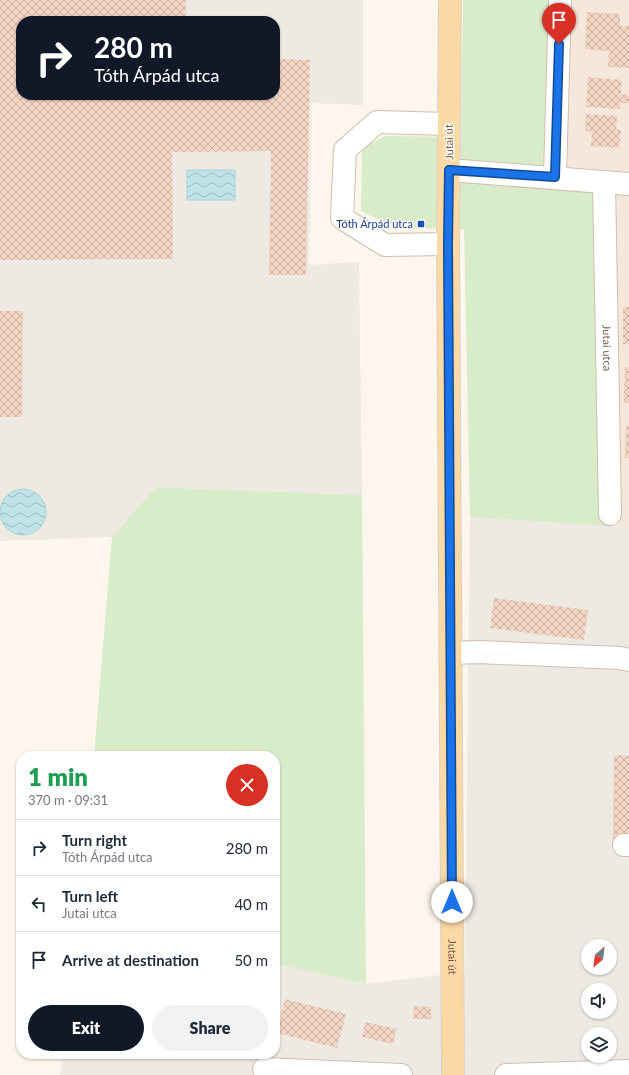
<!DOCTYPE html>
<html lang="en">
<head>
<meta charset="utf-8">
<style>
	:root { --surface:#fff; --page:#f2f2f3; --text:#1f2937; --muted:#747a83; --line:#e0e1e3; --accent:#111827 }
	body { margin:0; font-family:Lato,sans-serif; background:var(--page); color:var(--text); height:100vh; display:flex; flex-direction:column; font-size:15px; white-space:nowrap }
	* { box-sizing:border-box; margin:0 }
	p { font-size:13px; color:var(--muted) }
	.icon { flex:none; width:22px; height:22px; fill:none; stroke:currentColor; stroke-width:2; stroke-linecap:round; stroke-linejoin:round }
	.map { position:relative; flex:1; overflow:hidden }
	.details { position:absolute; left:16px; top:751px; width:264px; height:308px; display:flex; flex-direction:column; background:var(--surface); border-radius:16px; box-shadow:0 1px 3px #0004 }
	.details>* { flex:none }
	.banner { position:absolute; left:16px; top:16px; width:264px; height:84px; border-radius:16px; box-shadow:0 1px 3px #0004; background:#111827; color:#fff; overflow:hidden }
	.needle { width:26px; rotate:208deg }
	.tools { position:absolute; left:581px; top:939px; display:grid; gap:8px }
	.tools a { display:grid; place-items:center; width:36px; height:36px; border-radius:50%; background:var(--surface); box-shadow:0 1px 3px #0004; font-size:20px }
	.pin { position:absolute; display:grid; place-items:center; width:34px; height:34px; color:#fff; margin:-41px -17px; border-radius:50% 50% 50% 0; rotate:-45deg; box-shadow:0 0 4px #0007 }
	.pin .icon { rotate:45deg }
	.me { position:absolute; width:44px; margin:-22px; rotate:0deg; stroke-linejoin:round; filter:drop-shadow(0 0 3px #0008) }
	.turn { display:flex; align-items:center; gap:14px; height:84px; padding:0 12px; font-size:18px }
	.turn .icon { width:52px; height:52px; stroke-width:2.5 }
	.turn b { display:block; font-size:28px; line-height:34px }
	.round { display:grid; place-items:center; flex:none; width:42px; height:42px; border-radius:21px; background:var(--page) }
	.summary { display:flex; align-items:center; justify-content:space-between; height:68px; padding:0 12px }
	h1 { font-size:24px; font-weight:800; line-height:30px; color:#1e9e55 }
	.button { display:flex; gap:8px; margin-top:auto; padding:8px 12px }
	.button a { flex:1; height:46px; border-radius:24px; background:var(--accent); color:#fff; font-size:16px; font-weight:800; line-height:46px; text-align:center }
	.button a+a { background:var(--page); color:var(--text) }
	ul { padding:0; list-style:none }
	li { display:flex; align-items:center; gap:12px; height:56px; padding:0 12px; border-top:1px solid var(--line) }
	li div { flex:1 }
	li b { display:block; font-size:15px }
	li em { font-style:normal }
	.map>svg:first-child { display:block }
	.residential { fill:#f5e8da }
	.industrial { fill:#efe9e4; fill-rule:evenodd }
	.park { fill:#d8ecc9 }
	.water { fill:url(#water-waves); stroke:#a5d3da }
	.building { fill:url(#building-cross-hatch) }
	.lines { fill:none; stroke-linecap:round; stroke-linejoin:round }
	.minor-casing { stroke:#d1beb0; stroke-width:24 }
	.major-casing { stroke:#dad1cd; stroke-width:24 }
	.minor { stroke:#fff; stroke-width:22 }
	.major { stroke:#fbd9a5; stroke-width:22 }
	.route-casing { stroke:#114b97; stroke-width:10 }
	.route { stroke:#1a73e8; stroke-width:7 }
	.transit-dot { fill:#1a4fb4; stroke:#fffaf3; stroke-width:1.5 }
	.labels { text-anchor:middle; stroke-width:3; stroke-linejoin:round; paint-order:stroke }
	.street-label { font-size:11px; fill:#7a5c4d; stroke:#fffaf3 }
	.transit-label { font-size:11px; fill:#164399; stroke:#fffaf3; text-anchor:end }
</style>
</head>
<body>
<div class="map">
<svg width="629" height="1075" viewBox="0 0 629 1075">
	<defs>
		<pattern id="water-waves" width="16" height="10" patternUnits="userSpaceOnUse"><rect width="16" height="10" fill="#bfe3e8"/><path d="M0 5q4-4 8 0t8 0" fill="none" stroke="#a0bbbe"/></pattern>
		<pattern id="building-cross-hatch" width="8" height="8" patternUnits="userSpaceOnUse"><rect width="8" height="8" fill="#f3d5c3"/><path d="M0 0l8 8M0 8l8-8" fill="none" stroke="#cab0a1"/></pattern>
	</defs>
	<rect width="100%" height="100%" fill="#fdf6ec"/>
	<!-- residential -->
	<polygon class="residential" points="562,0 629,0 629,527 606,526 604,182 555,177"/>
	<!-- industrial -->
	<g class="industrial">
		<path d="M0 0H363V105L312 103 309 265 359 262 362 495 156 487 112 537 0 541ZM21 21H275V95H21Z"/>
		<path d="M470 517 629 527V1075H60L63 1054H275V964L366 984 465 972ZM588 946H610V968H588ZM588 990H610V1012H588ZM588 1034H610V1056H588Z"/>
	</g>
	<!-- park -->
	<g class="park">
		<polygon points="463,0 562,0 555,177 604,182 606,526 470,517 464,229 397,228 361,211 362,148 385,136 461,137"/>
		<polygon points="156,487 362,495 366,984 275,964 275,756 94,756 112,537"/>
	</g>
	<!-- water -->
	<g class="water">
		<rect x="187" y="170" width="48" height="30"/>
		<circle cx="23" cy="512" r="23"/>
	</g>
	<!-- building -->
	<g class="building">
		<polygon points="0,0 186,0 186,21 21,21 21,95 275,95 275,59 310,60 306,275 269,275 271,151 172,152 173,259 0,260"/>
		<polygon points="587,12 620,14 620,26 629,26 629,68 608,67 609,51 585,49"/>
		<polygon points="588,77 622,80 621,94 629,95 629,103 620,103 620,109 586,107"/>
		<polygon points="586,114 617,116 616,129 621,130 619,148 591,146 592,132 585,131"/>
		<rect x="623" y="307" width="6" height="37"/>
		<polygon points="0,311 23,311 22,417 0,417"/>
		<polygon points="625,367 629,367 629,403 624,403"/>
		<polygon points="626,426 629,426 629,458 625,458"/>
		<polygon points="494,598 588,610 584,640 490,628"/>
		<polygon points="614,755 629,756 629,841 613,841"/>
		<polygon points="285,999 346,1014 337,1048 277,1033"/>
		<polygon points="414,1006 431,1007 431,1019 413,1019"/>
		<polygon points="365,1022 397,1029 393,1044 362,1037"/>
	</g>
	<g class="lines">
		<!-- minor casing -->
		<g class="minor-casing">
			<g id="minor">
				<polyline points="449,170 629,184"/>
				<polyline points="555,177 560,0"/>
				<path id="s1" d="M604 182 610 514"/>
				<polyline points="448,244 385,245 342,218 345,150 377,122 448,124"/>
				<polyline points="451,653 477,652 620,658 629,660"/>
				<polyline points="624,845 629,845"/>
				<polyline points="264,1069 401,1075"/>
				<polyline points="506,1075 629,1071"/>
			</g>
		</g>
		<!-- major casing -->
		<g class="major-casing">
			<g id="major">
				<path id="s2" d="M450 0C449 81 449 163 448 244L453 1075"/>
			</g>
		</g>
		<!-- minor -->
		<use href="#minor" class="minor"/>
		<!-- major -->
		<use href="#major" class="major"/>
	</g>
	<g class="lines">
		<!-- route casing -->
		<g class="route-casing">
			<polyline id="route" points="452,902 448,244 449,170 555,177 559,44"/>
		</g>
		<!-- route -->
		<use href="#route" class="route"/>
	</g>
	<!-- markers -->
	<rect class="transit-dot" x="417" y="220" width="8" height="8" rx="2"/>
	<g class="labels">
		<!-- street labels -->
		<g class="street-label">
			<text transform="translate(449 142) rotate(-91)" y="4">Jutai út</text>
			<text dy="4" stroke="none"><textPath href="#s1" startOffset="166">Jutai utca</textPath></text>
			<text dy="4" stroke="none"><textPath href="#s2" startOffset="957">Jutai út</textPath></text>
		</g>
		<!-- transit labels -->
		<g class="transit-label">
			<text x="413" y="228">Tóth Árpád utca</text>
		</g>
	</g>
</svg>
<div class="tools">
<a><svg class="needle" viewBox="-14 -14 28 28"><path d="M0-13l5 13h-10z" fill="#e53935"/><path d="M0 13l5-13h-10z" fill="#747a83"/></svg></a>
<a><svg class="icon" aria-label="sound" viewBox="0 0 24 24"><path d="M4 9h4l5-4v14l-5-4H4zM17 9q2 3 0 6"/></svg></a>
<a><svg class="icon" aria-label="layers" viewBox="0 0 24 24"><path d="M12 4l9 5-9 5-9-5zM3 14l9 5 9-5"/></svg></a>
</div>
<div class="pin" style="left:559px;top:44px;background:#d93025"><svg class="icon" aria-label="arrive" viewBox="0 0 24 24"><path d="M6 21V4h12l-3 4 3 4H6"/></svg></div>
<svg class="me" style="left:452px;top:902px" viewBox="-20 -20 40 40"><circle r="19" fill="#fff"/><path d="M0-13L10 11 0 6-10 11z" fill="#1a73e8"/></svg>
<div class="banner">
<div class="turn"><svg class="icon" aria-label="right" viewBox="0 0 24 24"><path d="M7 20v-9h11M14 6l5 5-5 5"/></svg><div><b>280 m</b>Tóth Árpád utca</div></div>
</div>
<section class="details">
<div class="summary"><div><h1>1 min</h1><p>370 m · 09:31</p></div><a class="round" style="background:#d93025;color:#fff"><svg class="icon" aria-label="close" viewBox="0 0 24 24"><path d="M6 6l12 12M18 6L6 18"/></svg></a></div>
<ul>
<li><svg class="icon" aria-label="right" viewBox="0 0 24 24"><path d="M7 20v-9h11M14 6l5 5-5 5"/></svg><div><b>Turn right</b><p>Tóth Árpád utca</p></div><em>280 m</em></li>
<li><svg class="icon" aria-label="left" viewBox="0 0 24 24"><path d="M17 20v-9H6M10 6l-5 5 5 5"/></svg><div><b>Turn left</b><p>Jutai utca</p></div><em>40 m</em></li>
<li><svg class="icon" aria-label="arrive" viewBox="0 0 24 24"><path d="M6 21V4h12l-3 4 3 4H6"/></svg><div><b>Arrive at destination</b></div><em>50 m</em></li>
</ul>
<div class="button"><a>Exit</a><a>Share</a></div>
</section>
</div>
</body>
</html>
